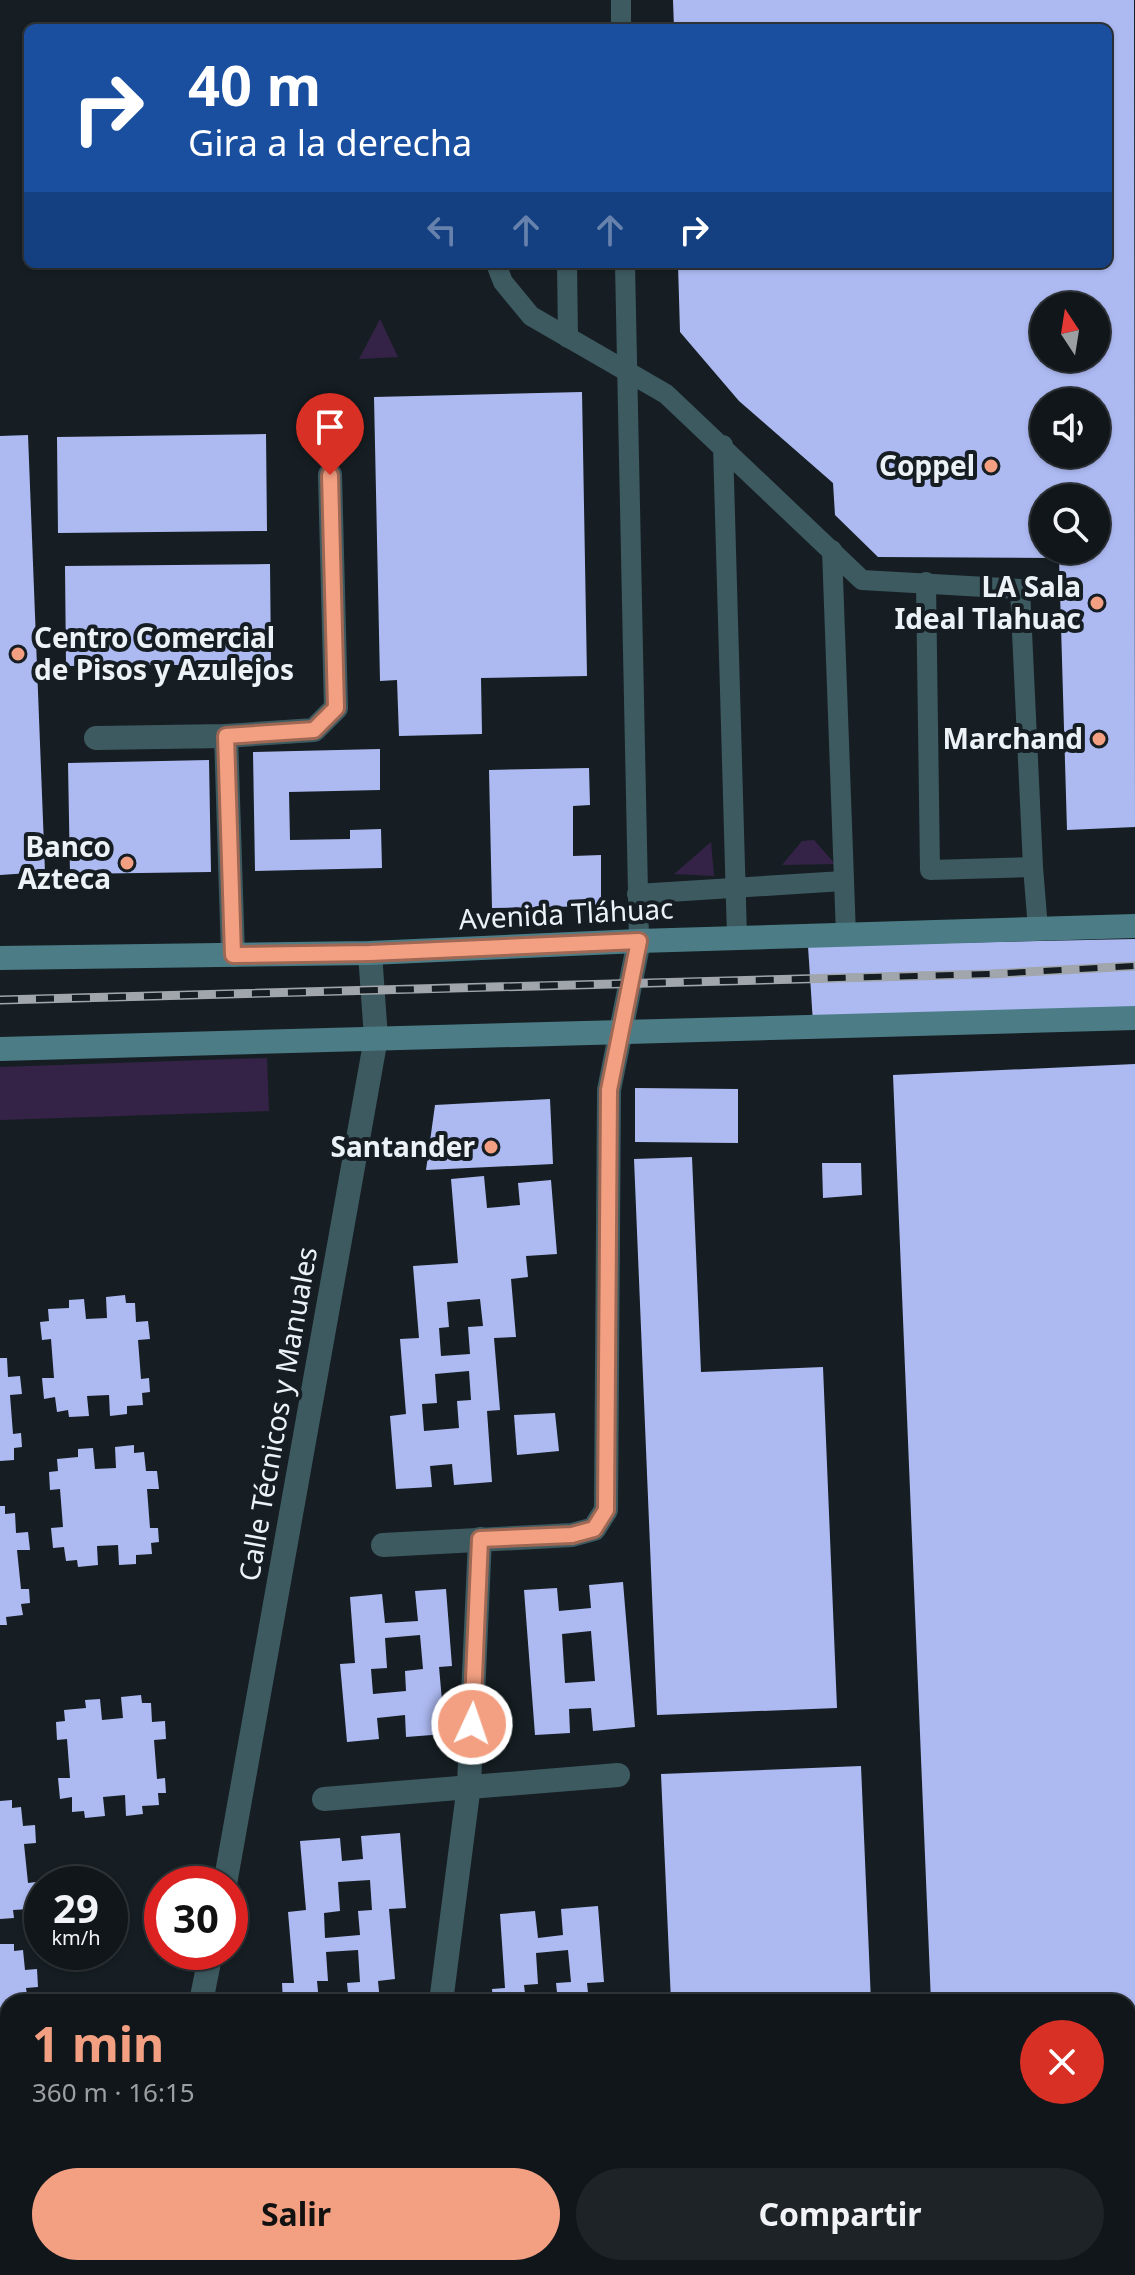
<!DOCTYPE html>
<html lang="es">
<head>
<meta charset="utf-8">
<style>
	:root { --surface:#10161a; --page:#1e2327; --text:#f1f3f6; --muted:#9c9fa2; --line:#303539; --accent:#f3a082 }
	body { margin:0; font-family:"Noto Sans",sans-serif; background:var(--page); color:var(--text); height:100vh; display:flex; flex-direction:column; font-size:30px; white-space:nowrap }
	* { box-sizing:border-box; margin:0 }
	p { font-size:26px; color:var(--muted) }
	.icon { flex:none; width:44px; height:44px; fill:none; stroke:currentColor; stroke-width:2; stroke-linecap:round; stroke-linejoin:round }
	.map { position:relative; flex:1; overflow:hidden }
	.panel { position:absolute; left:0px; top:1994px; width:1136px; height:282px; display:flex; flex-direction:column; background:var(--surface); border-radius:24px 24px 0 0; box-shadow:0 2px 6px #0004,0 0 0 2px var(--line) }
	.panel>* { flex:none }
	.guide { position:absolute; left:24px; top:24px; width:1088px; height:244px; border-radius:12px; box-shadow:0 2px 6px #0004,0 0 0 2px var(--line); background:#1a4fa0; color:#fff; overflow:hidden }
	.needle { width:52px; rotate:348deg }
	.fabs { position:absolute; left:1030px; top:292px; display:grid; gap:16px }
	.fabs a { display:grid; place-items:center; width:80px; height:80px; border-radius:50%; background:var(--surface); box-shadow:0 2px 6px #0004,0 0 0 2px var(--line); font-size:40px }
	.speed { position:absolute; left:24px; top:1866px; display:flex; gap:16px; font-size:40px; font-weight:700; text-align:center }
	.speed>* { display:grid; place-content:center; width:104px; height:104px; border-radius:50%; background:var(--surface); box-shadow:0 2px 6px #0004,0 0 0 2px var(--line); line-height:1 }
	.speed small { font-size:20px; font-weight:400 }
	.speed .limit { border:12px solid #d22; background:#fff; color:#111 }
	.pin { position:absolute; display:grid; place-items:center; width:68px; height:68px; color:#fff; margin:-82px -34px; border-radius:50% 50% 50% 0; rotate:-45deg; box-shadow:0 0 8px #0007 }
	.pin .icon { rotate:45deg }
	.me { position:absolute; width:88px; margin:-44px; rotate:3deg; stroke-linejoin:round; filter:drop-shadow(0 0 6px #0008) }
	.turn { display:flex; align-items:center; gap:28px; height:168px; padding:0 32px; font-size:36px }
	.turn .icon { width:104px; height:104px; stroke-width:2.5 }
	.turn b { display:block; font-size:56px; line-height:68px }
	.lanes { display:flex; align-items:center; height:76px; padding:0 32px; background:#0003; justify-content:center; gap:40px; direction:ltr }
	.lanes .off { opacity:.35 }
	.round { display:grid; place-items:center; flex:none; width:84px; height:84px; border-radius:42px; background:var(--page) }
	.overview { display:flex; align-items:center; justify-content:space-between; height:136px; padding:0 32px }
	h1 { font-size:48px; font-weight:700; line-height:60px; color:var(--accent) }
	.button { display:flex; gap:16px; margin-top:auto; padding:16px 32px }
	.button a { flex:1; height:92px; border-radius:48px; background:var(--accent); color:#111; font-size:32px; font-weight:700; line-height:92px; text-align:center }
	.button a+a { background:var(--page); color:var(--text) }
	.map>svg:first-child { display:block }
	.green { fill:#352347 }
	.building { fill:#adbaf2; fill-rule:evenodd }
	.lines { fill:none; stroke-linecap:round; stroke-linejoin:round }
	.service { stroke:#3d5a60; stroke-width:20 }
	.minor { stroke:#3d5a60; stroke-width:24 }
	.tertiary { stroke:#3d5a60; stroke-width:24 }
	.secondary { stroke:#4c7d87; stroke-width:24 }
	.rail-casing { stroke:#a0a6ab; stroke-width:9 }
	.rail { stroke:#161e23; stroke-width:6; stroke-dasharray:18; stroke-linecap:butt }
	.route-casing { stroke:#9e6854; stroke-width:20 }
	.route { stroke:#f3a082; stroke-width:14 }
	.poi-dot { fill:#f3a082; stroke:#161e23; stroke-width:3 }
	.labels { text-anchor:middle; stroke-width:8; stroke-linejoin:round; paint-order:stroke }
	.poi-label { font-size:28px; font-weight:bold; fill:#edf2f6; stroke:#161e23; text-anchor:end }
	.street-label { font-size:28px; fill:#edf2f6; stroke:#161e23 }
</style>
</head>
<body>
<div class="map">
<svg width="1135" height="2275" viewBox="0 0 1135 2275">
	<rect width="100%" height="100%" fill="#161e23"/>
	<!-- green -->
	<g class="green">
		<polygon points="380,319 398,357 359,359"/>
		<polygon points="814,840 835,864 782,865 802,841"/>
		<polygon points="711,842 714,876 674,874"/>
		<polygon points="267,1058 269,1111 0,1120 0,1067"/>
	</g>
	<!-- building -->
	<g class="building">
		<path d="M673 0H1134L1135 827 1067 830 1059 558 878 557 835 515 833 483 739 401 680 332 678 264H1108V28H674ZM1044 306H1096V358H1044ZM1044 402H1096V454H1044ZM1044 498H1096V550H1044Z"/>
		<polygon points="582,392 587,676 481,678 482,734 399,736 397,680 380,681 374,397"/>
		<polygon points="266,434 267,531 58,533 57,437"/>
		<polygon points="28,435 45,872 0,875 0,436"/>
		<polygon points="270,564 271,664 66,666 65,566"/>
		<polygon points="380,749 380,790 289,792 290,840 350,839 350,830 381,829 382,868 255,871 253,752"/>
		<polygon points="209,760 211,872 70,874 68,763"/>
		<polygon points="589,768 590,805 573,806 573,856 601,855 601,906 492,908 489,770"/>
		<polygon points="1135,939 1135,1008 813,1023 808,946"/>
		<polygon points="1135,1064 1135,2057 1128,2057 1128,2002 931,2002 893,1075"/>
		<polygon points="635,1088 738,1089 738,1143 635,1142"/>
		<polygon points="550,1099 553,1164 426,1170 435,1105"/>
		<polygon points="692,1157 701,1372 823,1367 837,1708 657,1715 634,1159"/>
		<polygon points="822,1163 861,1163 862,1195 823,1198"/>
		<path d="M484 1176 487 1208 520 1205 518 1183 551 1180 557 1254 526 1256 528 1277 511 1279 516 1337 494 1338 500 1410 487 1411 492 1482 454 1485 452 1464 430 1466 432 1487 396 1489 390 1416 406 1414 400 1339 419 1338 413 1266 458 1263 451 1179ZM480 1299 483 1326 468 1327 470 1354 441 1356 439 1328 449 1327 447 1302ZM469 1371 471 1400 457 1401 459 1428 424 1431 422 1404 437 1403 435 1374Z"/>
		<polygon points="125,1295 126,1303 135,1303 136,1322 148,1321 150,1339 138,1340 141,1379 149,1378 150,1392 142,1393 143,1405 127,1406 127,1414 110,1416 109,1395 87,1396 89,1416 69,1417 68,1410 57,1412 55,1397 44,1399 42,1378 54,1378 51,1339 42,1340 40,1322 49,1321 48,1309 69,1308 69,1300 84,1299 86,1319 107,1318 106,1297"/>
		<polygon points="0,1358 7,1358 8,1377 20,1376 22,1394 10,1395 13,1434 21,1433 22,1447 14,1448 14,1460 0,1461"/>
		<polygon points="555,1413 559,1451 517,1455 514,1415"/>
		<polygon points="134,1445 134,1453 144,1452 146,1471 157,1471 159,1489 147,1489 150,1528 158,1528 159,1542 151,1543 152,1554 136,1555 136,1564 119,1565 118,1545 97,1546 98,1565 78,1567 77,1560 66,1561 64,1547 53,1548 51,1528 63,1527 60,1489 50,1490 49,1472 58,1471 57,1459 78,1457 78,1449 93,1448 95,1469 116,1468 115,1447"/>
		<polygon points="0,1506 5,1506 5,1514 15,1513 16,1533 28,1532 30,1550 17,1550 21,1589 29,1589 30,1603 21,1604 23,1615 6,1617 7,1625 0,1625"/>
		<path d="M623 1582 635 1727 593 1731 591 1708 569 1709 570 1733 535 1735 524 1590 557 1588 559 1611 591 1608 589 1585ZM591 1631 595 1681 565 1683 562 1634Z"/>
		<path d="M446 1589 452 1666 439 1667 445 1734 406 1737 405 1715 377 1718 379 1739 347 1742 340 1664 355 1663 350 1597 382 1594 385 1623 418 1621 415 1591ZM420 1635 423 1669 405 1671 406 1691 373 1694 371 1669 387 1668 385 1638Z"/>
		<polygon points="141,1695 142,1703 151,1703 152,1722 165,1721 166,1739 154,1740 157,1779 165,1778 166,1793 158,1793 159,1805 142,1806 143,1814 126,1816 125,1795 103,1797 105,1816 85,1818 84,1811 72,1812 72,1797 60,1799 58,1778 70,1778 67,1739 57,1740 56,1722 65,1721 64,1710 86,1708 85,1700 100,1699 102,1720 123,1718 121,1697"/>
		<polygon points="861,1766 871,2002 671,2002 661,1774"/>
		<polygon points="12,1800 12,1808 21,1807 23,1826 35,1825 36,1843 24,1844 28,1883 36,1882 37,1896 29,1897 30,1909 13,1910 14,1918 0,1919 0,1801"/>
		<path d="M400 1833 406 1908 389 1909 395 1979 378 1981 380 2002H349L347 1983 360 1982 358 1950 326 1952 328 1981H317L319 2002H283L282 1983H294L288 1912 306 1910 300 1841 340 1838 342 1861 363 1859 361 1836ZM370 1880 372 1910 358 1911 360 1935 325 1938 324 1913 340 1911 338 1882Z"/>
		<polygon points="598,1906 604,1982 587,1983 589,2002 558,2002 556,1983 571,1982 568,1950 536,1953 538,1984 524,1985 526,2002 493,2002 492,1989 505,1988 500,1914 535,1911 538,1938 563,1935 561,1909"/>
		<polygon points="0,1944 14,1944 14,1951 23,1950 25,1970 37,1969 38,1987 26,1988 28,2002 8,2002 8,2063 0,2063"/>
		<polygon points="0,2164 8,2164 8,2268 39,2268 39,2275 0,2275"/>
		<polygon points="42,2268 126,2268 127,2273 43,2275"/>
		<rect x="350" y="2268" width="71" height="7"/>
		<rect x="433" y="2268" width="83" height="7"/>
		<rect x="817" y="2268" width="115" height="7"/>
		<rect x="941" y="2268" width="56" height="7"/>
		<polygon points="1030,2268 1084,2268 1084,2271 1031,2273"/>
	</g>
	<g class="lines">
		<!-- service -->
		<g class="service">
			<polyline points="621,28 621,0"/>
			<polyline points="496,264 503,282 531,316 666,394 862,580 1020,589 1033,867 1038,929"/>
			<polyline points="567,264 568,338"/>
			<polyline points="625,264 639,941"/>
			<polyline points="723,445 737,937"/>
			<polyline points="832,550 846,935"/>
			<polyline points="926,582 930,870 1033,867"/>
			<polyline points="637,894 843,881"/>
		</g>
		<!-- minor -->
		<g class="minor">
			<polyline points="226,736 233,955"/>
			<polyline points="96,738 226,736 314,730 336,708 330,475"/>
			<polyline points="383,1545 572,1535 594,1529 606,1510 609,1090 639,941"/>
			<polyline points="324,1799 618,1775"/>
			<polyline points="441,2002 469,1785 480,1539"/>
			<polyline points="1128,2097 1135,2097"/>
			<polyline points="0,2129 8,2129"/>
			<polyline points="539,2268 540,2275"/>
			<polyline points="807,2268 807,2275"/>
			<polyline points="1016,2268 1016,2275"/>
			<polyline points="1121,2268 1122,2275"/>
		</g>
		<!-- tertiary -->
		<g class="tertiary">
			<polyline points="225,1884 376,1038 370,953"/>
			<polyline points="201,2002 211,1952"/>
			<polyline points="171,2275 171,2268"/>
		</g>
		<!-- secondary -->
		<g class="secondary">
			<polyline points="0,958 370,953 639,941 1135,926"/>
			<polyline points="0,1049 1135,1018"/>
		</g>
		<!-- rail casing -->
		<g class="rail-casing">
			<polyline id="rail" points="0,1000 991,974 1135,966"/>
		</g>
		<!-- rail -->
		<use href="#rail" class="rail"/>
	</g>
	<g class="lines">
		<!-- route casing -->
		<g class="route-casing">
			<polyline id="route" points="330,475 336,708 314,730 226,736 233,955 370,953 639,941 609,1090 606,1510 594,1529 572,1535 480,1539 472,1724"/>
		</g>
		<!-- route -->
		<use href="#route" class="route"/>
	</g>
	<!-- markers -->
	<g class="poi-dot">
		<circle cx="991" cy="466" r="8"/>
		<circle cx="1097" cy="603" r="8"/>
		<circle cx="18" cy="654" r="8"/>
		<circle cx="1099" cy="739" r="8"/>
		<circle cx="127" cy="863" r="8"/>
		<circle cx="491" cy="1147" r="8"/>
	</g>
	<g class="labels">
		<!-- poi labels -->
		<g class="poi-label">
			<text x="975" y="476">Coppel</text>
			<text x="1081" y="597">LA Sala<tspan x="1081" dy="32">Ideal Tlahuac</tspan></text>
			<text x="34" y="648" text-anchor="start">Centro Comercial<tspan x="34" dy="32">de Pisos y Azulejos</tspan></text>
			<text x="1083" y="749">Marchand</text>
			<text x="111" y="857">Banco<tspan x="111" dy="32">Azteca</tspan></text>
			<text x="475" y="1157">Santander</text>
		</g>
		<!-- street labels -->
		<g class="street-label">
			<text transform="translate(566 914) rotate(-3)" y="10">Avenida Tláhuac</text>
			<text transform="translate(278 1414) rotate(-80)" y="10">Calle Técnicos y Manuales</text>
		</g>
	</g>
</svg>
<div class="fabs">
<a><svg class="needle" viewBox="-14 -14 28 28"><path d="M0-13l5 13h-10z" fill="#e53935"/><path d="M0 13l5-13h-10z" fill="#9c9fa2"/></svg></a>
<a><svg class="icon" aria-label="sound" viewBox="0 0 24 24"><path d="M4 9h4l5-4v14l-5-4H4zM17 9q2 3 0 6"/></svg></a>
<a><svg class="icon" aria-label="search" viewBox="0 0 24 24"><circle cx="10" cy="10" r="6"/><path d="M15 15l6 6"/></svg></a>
</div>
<div class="speed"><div>29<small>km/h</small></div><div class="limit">30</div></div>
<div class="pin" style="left:330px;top:475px;background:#d93025"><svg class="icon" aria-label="arrive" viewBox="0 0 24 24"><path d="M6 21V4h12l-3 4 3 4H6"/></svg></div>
<svg class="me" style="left:472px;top:1724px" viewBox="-20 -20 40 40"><circle r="17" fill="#f3a082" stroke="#fff" stroke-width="3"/><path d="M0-11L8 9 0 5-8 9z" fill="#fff"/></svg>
<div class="guide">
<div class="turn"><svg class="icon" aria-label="right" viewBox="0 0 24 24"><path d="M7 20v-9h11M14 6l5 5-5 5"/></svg><div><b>40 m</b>Gira a la derecha</div></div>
<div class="lanes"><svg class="icon off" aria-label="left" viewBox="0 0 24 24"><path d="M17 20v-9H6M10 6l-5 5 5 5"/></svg><svg class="icon off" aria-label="ahead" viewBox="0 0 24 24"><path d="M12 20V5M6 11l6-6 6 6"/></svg><svg class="icon off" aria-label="ahead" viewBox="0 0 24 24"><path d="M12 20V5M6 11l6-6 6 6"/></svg><svg class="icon" aria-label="right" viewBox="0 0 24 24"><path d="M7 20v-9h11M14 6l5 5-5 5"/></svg></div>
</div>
<section class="panel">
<div class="overview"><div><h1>1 min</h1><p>360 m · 16:15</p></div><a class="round" style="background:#d93025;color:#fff"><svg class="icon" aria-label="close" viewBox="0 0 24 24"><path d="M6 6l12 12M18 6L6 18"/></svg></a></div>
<div class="button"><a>Salir</a><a>Compartir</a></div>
</section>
</div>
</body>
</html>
